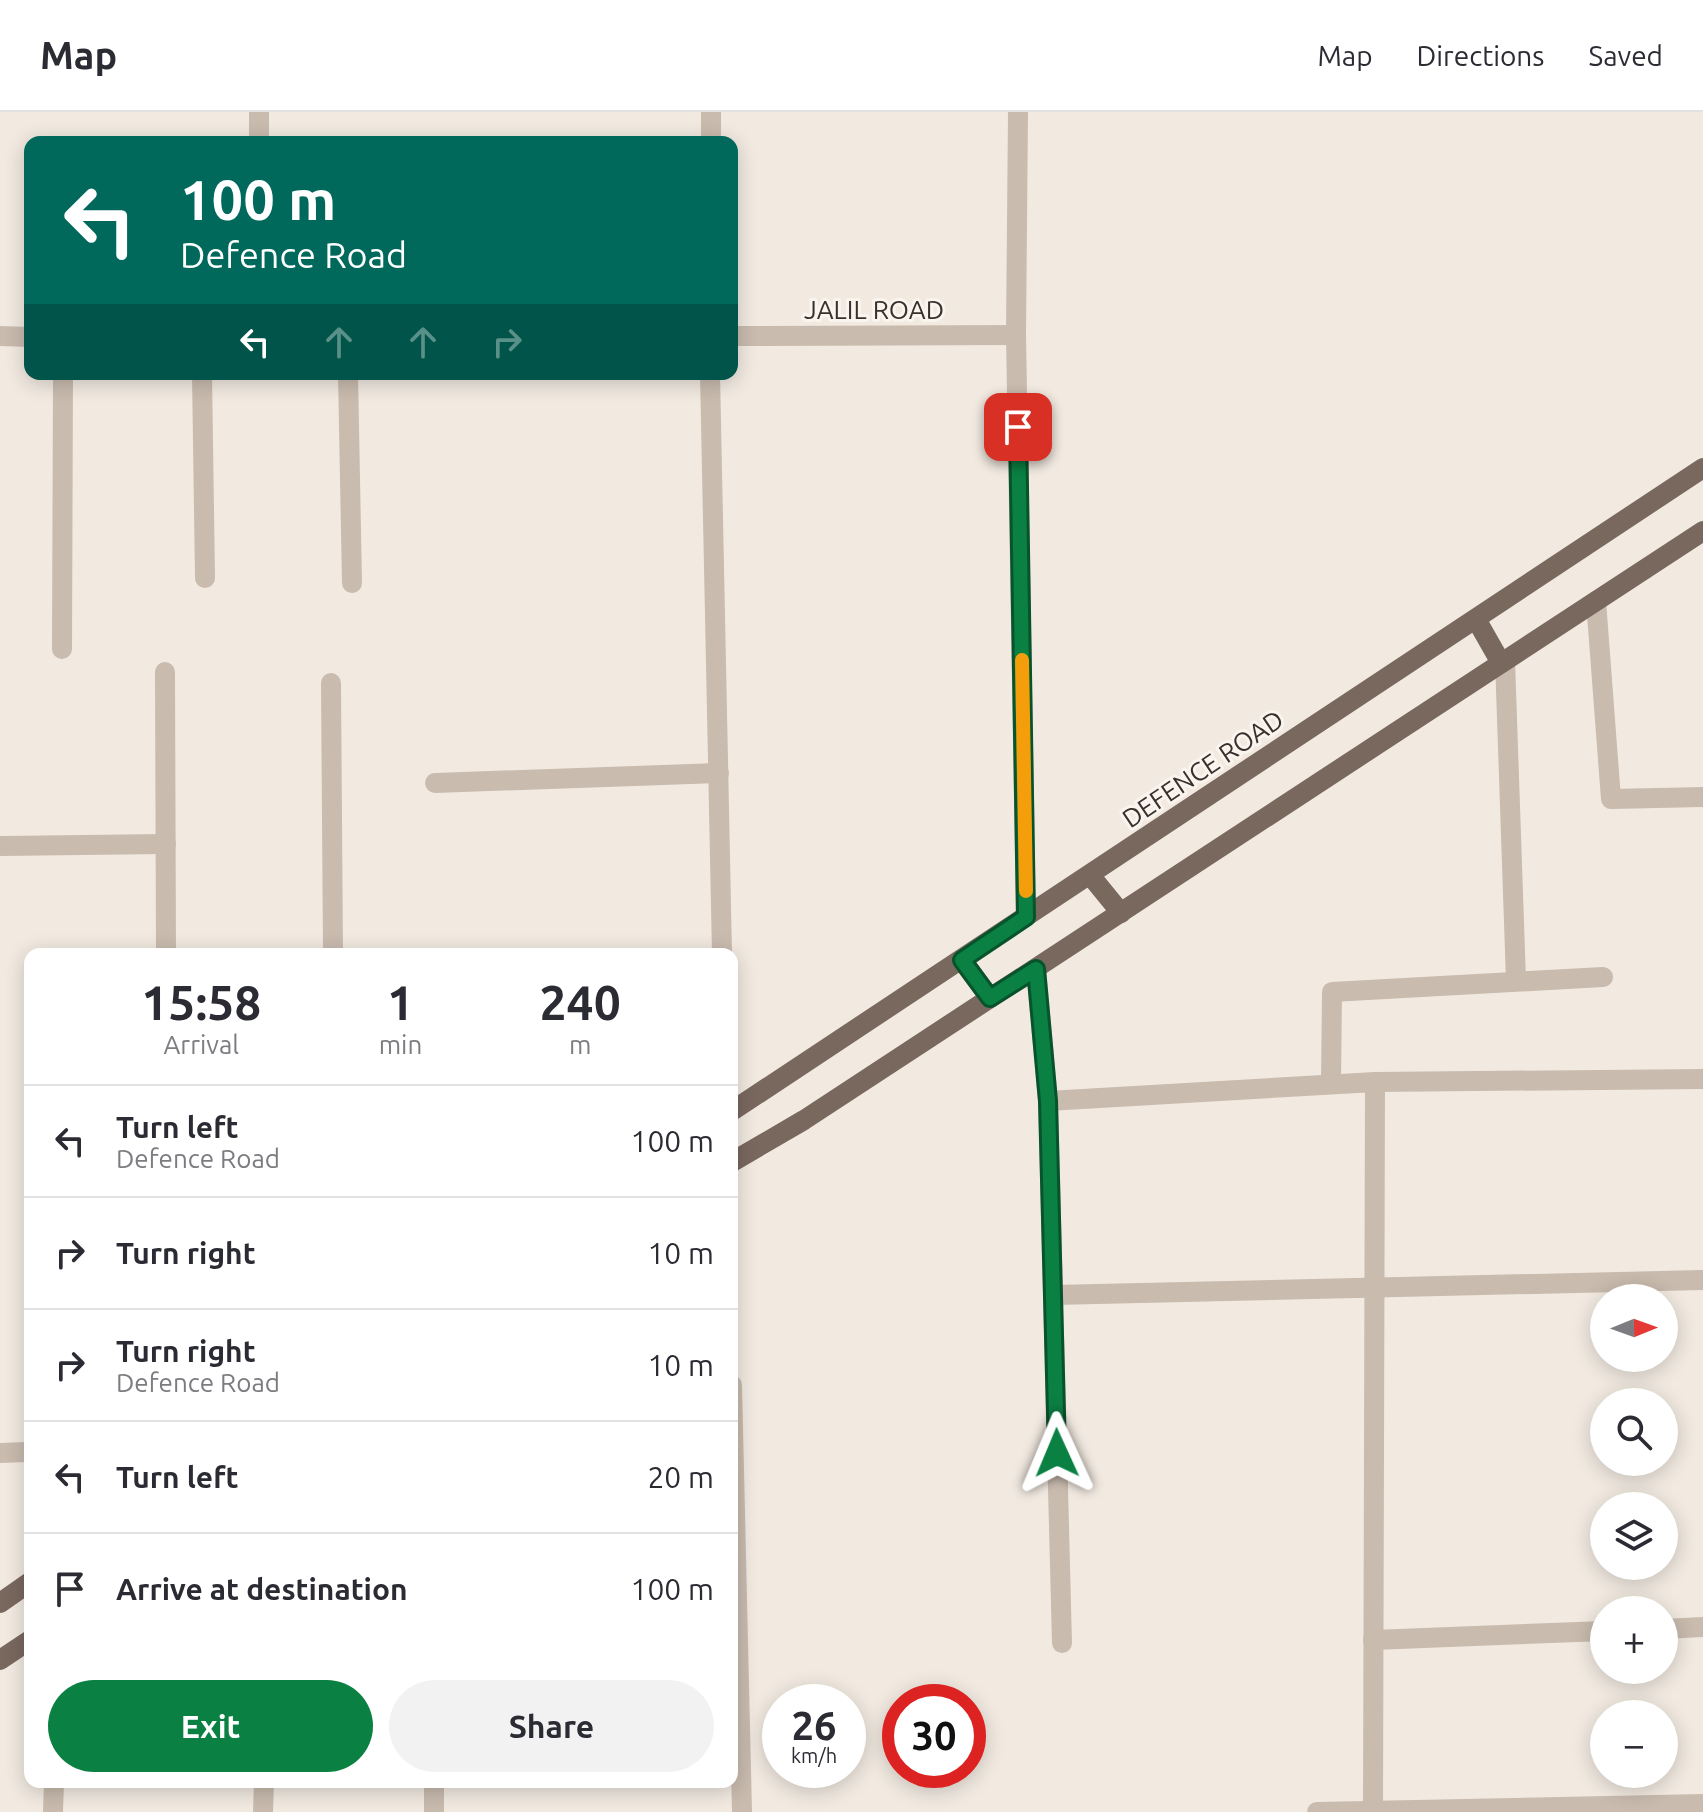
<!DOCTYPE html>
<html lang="en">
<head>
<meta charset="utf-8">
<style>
	:root { --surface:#fff; --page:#f2f2f3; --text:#2b2b33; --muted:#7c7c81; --line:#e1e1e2; --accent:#0b8043 }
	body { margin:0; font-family:Ubuntu,sans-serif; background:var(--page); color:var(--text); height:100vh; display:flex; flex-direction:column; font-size:30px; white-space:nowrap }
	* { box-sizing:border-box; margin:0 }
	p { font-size:26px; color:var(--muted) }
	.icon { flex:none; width:44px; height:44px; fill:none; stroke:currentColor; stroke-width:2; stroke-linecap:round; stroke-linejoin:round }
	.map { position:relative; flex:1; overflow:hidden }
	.details { position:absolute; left:24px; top:836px; width:714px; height:840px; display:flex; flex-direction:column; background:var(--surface); border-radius:16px; box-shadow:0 4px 20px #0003 }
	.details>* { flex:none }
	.banner { position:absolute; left:24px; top:24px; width:714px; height:244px; border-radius:16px; box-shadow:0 4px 20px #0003; background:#00695c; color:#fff; overflow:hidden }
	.needle { width:52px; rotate:89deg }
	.buttons { position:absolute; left:1590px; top:1172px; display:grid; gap:16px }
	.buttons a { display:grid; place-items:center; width:88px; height:88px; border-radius:50%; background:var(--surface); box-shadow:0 4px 20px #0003; font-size:40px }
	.speed { position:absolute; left:762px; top:1572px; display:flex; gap:16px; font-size:40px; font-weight:700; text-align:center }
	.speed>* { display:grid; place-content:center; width:104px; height:104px; border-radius:50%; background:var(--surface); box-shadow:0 4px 20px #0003; line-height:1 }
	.speed small { font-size:20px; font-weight:400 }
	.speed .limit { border:12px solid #d22; background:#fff; color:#111 }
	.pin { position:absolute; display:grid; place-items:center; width:68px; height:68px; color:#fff; margin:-34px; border-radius:16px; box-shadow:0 4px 12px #0006 }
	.me { position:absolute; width:88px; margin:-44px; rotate:359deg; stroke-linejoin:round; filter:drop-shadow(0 0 6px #0008) }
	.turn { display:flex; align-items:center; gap:28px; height:168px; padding:0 24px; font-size:36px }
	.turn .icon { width:104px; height:104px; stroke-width:2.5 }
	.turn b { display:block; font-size:56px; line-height:68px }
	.lanes { display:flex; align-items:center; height:76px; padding:0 24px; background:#0003; justify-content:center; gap:40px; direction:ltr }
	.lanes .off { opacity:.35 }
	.eta { display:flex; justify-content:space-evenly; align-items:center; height:136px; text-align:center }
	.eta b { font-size:48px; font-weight:700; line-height:56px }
	.button { display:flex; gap:16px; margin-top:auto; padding:16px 24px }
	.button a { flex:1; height:92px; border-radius:48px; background:var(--accent); color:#fff; font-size:32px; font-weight:700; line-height:92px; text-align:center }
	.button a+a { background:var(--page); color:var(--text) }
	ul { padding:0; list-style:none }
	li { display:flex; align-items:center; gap:24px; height:112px; padding:0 24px; border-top:2px solid var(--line) }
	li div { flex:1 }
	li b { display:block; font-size:30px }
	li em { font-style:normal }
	header { display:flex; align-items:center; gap:48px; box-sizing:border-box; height:112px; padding:0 40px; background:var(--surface); border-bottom:2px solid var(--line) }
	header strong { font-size:38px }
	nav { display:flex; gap:44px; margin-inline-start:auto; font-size:28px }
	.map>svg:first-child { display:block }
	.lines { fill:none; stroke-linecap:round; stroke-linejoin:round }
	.minor { stroke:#c9bbae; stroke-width:20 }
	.major { stroke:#79685e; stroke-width:20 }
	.route-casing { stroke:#07532c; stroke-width:20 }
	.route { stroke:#0b8043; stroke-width:14 }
	.slow { stroke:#f59e0b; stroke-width:14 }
	.labels { text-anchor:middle; stroke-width:6; stroke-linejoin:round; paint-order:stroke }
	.street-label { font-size:26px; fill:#39302c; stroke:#f9f4ee }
</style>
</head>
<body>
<header>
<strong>Map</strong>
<nav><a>Map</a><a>Directions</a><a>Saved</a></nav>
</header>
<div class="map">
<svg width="1703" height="1700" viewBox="0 0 1703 1700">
	<rect width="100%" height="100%" fill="#f2eae1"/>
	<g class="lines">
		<!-- minor -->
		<g class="minor">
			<polyline points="259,0 259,30"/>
			<polyline points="1018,0 1016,223 1026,805"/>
			<polyline points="711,30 711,0"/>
			<polyline points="0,224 30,225"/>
			<polyline points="732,224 1016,223"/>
			<polyline points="202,262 205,466"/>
			<polyline points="348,262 352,471"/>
			<polyline points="710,262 722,842"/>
			<polyline points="1596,489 1611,687 1703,685"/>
			<polyline points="62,537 63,262"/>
			<polyline points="1505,548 1516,869"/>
			<polyline points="165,560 166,842"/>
			<polyline points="331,571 333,842"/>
			<polyline points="435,671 719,661"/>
			<polyline points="0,734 166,732"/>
			<polyline points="1036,857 1048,989 1062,1531"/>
			<polyline points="1331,972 1332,880 1603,865"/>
			<polyline points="1048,989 1375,970 1703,967"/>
			<polyline points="1053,1183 1703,1168"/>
			<polyline points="732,1273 742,1700"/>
			<polyline points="0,1341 26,1340"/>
			<polyline points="1664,1517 1703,1515"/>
			<polyline points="1373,1528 1604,1519"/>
			<polyline points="53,1700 54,1670"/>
			<polyline points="263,1700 264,1670"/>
			<polyline points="434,1700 434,1670"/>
			<polyline points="1317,1700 1703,1692"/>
			<polyline points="1373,1700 1375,970"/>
		</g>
		<!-- major -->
		<g class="major">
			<polyline points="1476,507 1501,551"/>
			<polyline points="1090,763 1121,801"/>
			<polyline points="962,848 990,886"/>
			<polyline points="732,999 1703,356"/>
			<polyline points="732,1050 804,1008 1703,419"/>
			<polyline points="0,1491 30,1470"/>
			<polyline points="0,1548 30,1528"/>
		</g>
	</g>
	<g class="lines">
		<!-- route casing -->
		<g class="route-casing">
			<polyline id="route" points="1018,315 1026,805 962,848 990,886 1036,857 1048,989 1057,1341"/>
		</g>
		<!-- route -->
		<use href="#route" class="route"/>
		<!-- slow -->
		<polyline class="slow" points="1022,548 1026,779"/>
	</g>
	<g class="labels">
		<!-- street labels -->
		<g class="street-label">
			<text x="874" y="207">JALIL ROAD</text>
			<text transform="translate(1203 657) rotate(-34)" y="9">DEFENCE ROAD</text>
		</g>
	</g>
</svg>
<div class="buttons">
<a><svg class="needle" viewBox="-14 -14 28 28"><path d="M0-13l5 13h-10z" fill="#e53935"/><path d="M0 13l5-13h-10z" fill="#7c7c81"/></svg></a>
<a><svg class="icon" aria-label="search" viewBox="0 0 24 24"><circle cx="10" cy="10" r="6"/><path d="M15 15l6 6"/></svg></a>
<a><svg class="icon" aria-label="layers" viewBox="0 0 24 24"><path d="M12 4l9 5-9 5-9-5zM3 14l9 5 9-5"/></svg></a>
<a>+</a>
<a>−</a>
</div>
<div class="speed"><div>26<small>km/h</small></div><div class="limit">30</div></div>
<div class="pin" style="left:1018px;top:315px;background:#d93025"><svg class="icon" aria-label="arrive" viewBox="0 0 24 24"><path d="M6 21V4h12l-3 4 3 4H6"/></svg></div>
<svg class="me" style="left:1057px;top:1341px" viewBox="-20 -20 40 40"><path d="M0-17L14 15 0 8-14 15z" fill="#0b8043" stroke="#fff" stroke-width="4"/></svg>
<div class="banner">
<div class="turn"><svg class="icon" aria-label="left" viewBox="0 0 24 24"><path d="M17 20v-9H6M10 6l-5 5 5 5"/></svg><div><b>100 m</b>Defence Road</div></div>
<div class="lanes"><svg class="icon" aria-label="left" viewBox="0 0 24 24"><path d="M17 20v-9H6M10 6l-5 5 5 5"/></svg><svg class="icon off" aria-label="ahead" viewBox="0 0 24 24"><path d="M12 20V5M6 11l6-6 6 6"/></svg><svg class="icon off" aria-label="ahead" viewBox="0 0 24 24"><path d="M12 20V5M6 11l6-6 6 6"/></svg><svg class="icon off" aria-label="right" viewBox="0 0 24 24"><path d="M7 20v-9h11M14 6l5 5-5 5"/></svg></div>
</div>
<section class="details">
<div class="eta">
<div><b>15:58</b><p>Arrival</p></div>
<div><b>1</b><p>min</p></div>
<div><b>240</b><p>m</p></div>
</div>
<ul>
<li><svg class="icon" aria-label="left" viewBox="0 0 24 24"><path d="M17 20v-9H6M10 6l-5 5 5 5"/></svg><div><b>Turn left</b><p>Defence Road</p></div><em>100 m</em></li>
<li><svg class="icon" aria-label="right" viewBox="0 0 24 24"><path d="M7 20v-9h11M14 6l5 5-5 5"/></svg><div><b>Turn right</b></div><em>10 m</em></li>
<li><svg class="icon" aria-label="right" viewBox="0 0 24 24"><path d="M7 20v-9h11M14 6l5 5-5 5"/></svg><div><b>Turn right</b><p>Defence Road</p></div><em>10 m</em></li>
<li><svg class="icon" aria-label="left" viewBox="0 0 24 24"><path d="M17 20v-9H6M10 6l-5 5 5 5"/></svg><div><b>Turn left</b></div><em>20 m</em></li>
<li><svg class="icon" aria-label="arrive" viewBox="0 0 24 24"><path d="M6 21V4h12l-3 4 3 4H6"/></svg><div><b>Arrive at destination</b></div><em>100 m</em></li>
</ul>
<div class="button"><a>Exit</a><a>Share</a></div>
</section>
</div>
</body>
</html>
